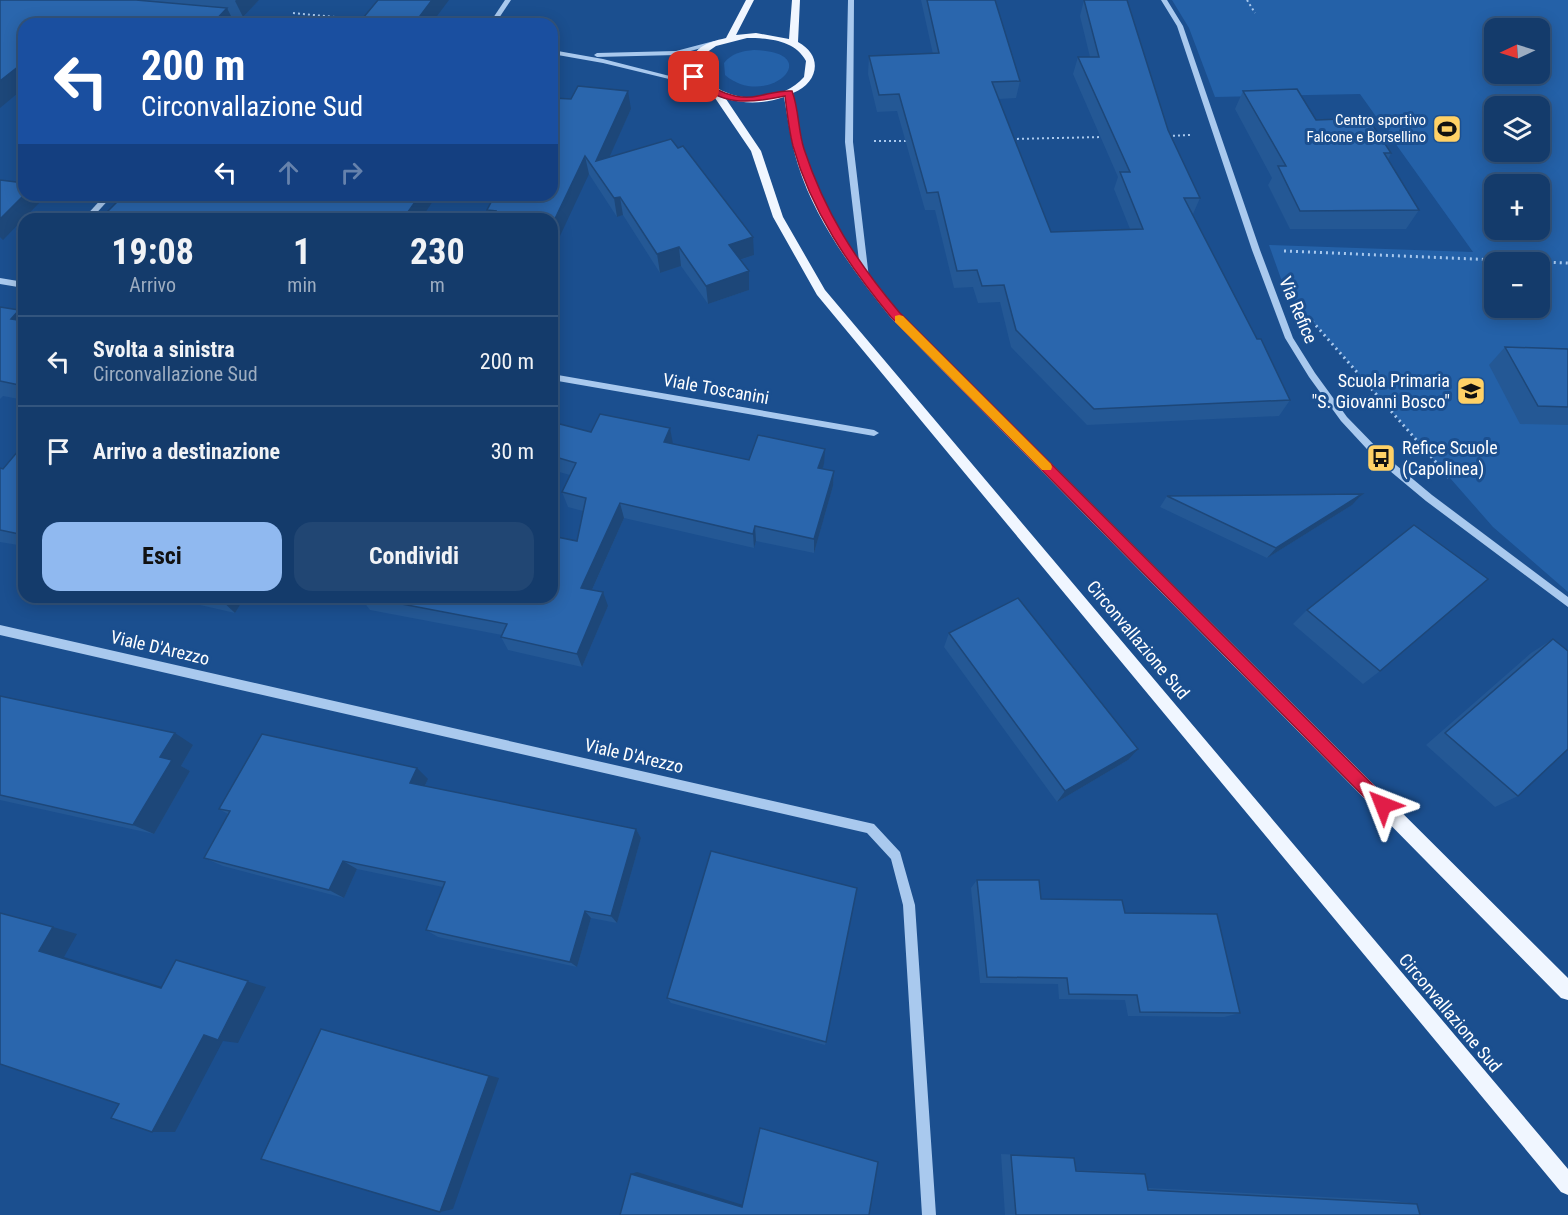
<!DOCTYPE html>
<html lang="it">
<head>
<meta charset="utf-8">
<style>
	:root { --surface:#143b6b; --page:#214673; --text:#f1f3f6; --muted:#9dadc1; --line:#33557e; --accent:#90b9f0 }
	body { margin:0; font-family:"Roboto Condensed",sans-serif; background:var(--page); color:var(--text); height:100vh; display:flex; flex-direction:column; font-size:22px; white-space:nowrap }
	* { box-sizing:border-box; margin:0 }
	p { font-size:20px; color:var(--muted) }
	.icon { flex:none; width:33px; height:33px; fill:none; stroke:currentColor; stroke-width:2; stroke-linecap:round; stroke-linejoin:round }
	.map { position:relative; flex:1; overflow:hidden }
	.details { position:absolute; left:18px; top:213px; width:540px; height:390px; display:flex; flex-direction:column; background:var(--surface); border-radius:18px; box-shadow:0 3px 15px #0003,0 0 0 2px var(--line) }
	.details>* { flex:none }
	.guide { position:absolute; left:18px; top:18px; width:540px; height:183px; border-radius:18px; box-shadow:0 3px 15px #0003,0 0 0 2px var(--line); background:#1a4fa0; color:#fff; overflow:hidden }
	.needle { width:39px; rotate:266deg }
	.controls { position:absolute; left:1484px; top:18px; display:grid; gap:12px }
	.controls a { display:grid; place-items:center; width:66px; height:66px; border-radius:12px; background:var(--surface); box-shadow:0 3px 15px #0003,0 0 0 2px var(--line); font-size:30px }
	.pin { position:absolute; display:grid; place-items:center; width:51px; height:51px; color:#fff; margin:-26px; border-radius:12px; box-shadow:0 3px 9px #0006 }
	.me { position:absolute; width:66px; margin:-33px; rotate:315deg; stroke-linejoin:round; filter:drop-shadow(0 0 4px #0008) }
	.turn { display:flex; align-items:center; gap:21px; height:126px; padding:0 24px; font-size:27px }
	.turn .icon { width:78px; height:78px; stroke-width:2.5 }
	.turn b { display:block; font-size:42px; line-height:51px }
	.lanes { display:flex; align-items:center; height:57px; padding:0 24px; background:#0003; justify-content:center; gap:30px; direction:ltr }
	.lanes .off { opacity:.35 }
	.eta { display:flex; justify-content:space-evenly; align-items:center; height:102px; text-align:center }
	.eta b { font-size:36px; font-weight:700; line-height:42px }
	.primary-button { display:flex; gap:12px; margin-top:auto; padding:12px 24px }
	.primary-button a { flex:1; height:69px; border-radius:18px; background:var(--accent); color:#111; font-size:24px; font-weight:700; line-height:69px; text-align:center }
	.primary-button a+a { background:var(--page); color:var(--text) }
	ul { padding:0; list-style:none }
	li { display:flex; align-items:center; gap:18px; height:90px; padding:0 24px; border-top:2px solid var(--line) }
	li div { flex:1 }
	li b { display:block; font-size:22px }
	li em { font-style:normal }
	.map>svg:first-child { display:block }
	.green { fill:#2461a8; fill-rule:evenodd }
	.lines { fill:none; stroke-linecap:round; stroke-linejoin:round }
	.path-far2 { stroke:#a9c9ee; stroke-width:2; stroke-dasharray:2 3; stroke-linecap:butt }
	.path-far1 { stroke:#a9c9ee; stroke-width:3; stroke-dasharray:2 4; stroke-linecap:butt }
	.path { stroke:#a9c9ee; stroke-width:4; stroke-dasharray:3 4.5; stroke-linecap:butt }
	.minor { fill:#a9c9ee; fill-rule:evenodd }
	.major { fill:#f0f6ff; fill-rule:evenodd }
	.wall { fill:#245895 }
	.shaded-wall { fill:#1d4779 }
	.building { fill:#2a66ad; stroke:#1d4779; stroke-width:1.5 }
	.route { fill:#e11d48; stroke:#92132f; stroke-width:1.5 }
	.slow { fill:#f59e0b }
	.labels { text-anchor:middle; stroke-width:6; stroke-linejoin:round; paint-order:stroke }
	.far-poi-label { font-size:15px; fill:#fff; stroke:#1b4f8f; text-anchor:end }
	.street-label { font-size:18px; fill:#fff; stroke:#1b4f8f }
	.poi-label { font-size:18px; fill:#fff; stroke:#1b4f8f; text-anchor:end }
</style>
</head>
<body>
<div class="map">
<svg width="1568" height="1215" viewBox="0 0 1568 1215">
	<rect width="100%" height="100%" fill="#1b4f8f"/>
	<!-- green -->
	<g class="green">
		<path d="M1172 0H1568V592L1493 527 1285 290 1269 245 1473 252 1360 94 1215 97 1189 28ZM1494 28H1539V74H1494ZM1494 106H1539V152H1494ZM1494 184H1539V230H1494ZM1494 262H1539V308H1494Z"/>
		<path d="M754 50C829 52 767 111 725 75L724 63C732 53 742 51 754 50Z"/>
	</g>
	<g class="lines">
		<!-- path-far2 -->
		<g class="path-far2">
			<polyline points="1247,0 1255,13"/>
			<polyline points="293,13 366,20"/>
			<polyline points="1168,136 1190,135"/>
			<polyline points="1012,139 1103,137"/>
			<polyline points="874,141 908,141"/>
		</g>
		<!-- path-far1 -->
		<g class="path-far1">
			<polyline points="1284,251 1568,263"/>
			<polyline points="1312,321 1448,476"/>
		</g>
		<!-- path -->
		<polyline class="path" points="1447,475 1452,480"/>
		<!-- minor -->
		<g class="minor">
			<polygon points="505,0 511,0 495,24 489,24"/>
			<polygon points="848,0 854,0 853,142 869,278 865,281 861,278 845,142"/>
			<polygon points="1161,0 1167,0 1183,26 1260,250 1293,338 1315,373 1347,417 1384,455 1432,495 1568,597 1568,607 1426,501 1378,461 1341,421 1309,377 1285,338 1252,250 1177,26"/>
			<polygon points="219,17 273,22 276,24 253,24 217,20 217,18"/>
			<polygon points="714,41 717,43 716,44 676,55 597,57 594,55 597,53 676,51"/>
			<polygon points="552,50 603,59 705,85 702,87 603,63 552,54"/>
			<polygon points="105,195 113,195 91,219 83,219"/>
			<polygon points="0,278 24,282 24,288 0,284"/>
			<polygon points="552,374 874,430 879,433 874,436 552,380"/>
			<polygon points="0,625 874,824 900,852 915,905 936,1215 922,1215 903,905 891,859 867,833 0,635"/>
		</g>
		<!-- major -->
		<path class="major" d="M746 0H754L736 35 756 33 789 39 792 0H800L798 42C824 56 818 83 793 93 797 118 801 143 809 166 827 221 863 268 899 312L1568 978V1000L1561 998 891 318C854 272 816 222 798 165 791 142 788 120 784 97 764 104 746 104 726 99L761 151 783 217 825 290 1568 1169V1195L1561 1192 817 295 773 217 751 151 713 95 698 86 688 70C693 47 705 43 726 38ZM747 38C768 38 795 40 806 61L804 77C777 107 720 104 698 70L700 57 716 46Z"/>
	</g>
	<!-- wall -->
	<g class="wall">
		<polygon points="0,0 259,0 243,17 231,16 24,24"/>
		<polygon points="921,0 995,0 1020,81 1016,98 999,99 1051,232 1130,229 1114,189 1118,177 1073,74 1078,57 1090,57 1080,16 1084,0 1168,130 1200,198 1193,214 1257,339 1290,400 1279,416 1087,425 1011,347 1000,302 978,303 973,287 954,288 935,210 925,210 897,111 877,112 868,74 869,56 933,54"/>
		<polygon points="1243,91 1316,120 1391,153 1388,159 1419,210 1406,229 1290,229 1268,185 1272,178 1235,109"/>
		<polygon points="552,98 631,109 609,157 754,255 740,260 749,290 708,304 681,266 660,273 623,215 617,217 589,174 552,219 490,219 487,210"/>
		<polygon points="0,307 24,315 24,400 3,396 0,399"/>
		<polygon points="1505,347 1568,349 1568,425 1520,424 1489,365"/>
		<polygon points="552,422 591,432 673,444 749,460 824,464 822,469 834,471 833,486 814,553 756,541 754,548 624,518 592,590 608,606 582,667 508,650 501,637 502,635 370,610 360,597 552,597 577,541 583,511 568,507 562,492 570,475 552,470"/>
		<polygon points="24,444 24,546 0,542 0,468 3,469"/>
		<polygon points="1167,496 1352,505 1267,558 1160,507"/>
		<polygon points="165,597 245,597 235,613"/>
		<polygon points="1307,610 1380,671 1363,684 1293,624"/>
		<polygon points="949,633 1128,760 1057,802 944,647"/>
		<polygon points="1553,639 1518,796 1495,807 1426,745 1531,653"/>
		<polygon points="0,696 193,745 181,766 190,771 154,834 0,800"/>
		<polygon points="428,779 425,786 636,829 641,838 617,923 591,918 577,967 438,937 426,930 443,887 357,869 344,898 223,866 204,858 228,814 219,809"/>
		<polygon points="977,880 1041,899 1125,913 1240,1013 1224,1017 1128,1016 1125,1000 1059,999 1058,984 980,983 971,888"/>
		<polygon points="667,998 826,1042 825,1045 671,1003"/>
		<polygon points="1001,1154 1060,1157 1076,1170 1128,1172 1145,1174 1148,1188 1387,1200 1417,1204 1420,1215 1005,1215"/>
	</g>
	<!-- shaded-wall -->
	<g class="shaded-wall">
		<polygon points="236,0 259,0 243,17 235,1"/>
		<polygon points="432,0 449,0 431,24 414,24"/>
		<polygon points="227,8 235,24 212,24"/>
		<polygon points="24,62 24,88 0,108 0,81"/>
		<polygon points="628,91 631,109 600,178 596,161"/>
		<polygon points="585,156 589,174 552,253 552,225"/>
		<polygon points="24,195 44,195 45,197 3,240 0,237 0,219"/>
		<polygon points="420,195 437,195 421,219 403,219"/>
		<polygon points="620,197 623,215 617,217 614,198"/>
		<polygon points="753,237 754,255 730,263 729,245"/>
		<polygon points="679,247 681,266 660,273 657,254"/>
		<polygon points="749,271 749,290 708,304 706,286"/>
		<polygon points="19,310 24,315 24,333 11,319"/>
		<polygon points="670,428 673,444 664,442"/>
		<polygon points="825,449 824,464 818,483 818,468"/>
		<polygon points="834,471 833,486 814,553 814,539"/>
		<polygon points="1362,494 1352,505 1267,558 1276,548"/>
		<polygon points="620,503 624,518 587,601 581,588"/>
		<polygon points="755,526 756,541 754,548 753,534"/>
		<polygon points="603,592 608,606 582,667 577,654"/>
		<polygon points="221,597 245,597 235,613 220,599"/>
		<polygon points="175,733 193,745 181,766 190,771 154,834 133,825 160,757"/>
		<polygon points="1138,749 1128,760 1057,802 1065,791"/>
		<polygon points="417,768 428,779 421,794 410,783"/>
		<polygon points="636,829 641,838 617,923 611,916"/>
		<polygon points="343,861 357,869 344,898 329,890"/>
		<polygon points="585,911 591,918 577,967 570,962"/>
		<polygon points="53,927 77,934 64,957 182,993 161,988 39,951"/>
		<polygon points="176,960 266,987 238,1043 223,1041 175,1132 152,1132"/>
		<polygon points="321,1029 499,1078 453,1209 440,1212"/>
		<polygon points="637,1172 743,1205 742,1207 631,1174"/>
	</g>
	<!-- building -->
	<g class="building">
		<polygon points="0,0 136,0 227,8 212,24 24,24 24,62 0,81"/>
		<polygon points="378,0 432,0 414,24 358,24"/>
		<polygon points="927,0 995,0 1020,81 992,82 1051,232 1143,229 1120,172 1130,172 1078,57 1099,57 1084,0 1127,0 1168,130 1200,198 1184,198 1257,339 1261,339 1290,400 1094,409 1016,330 1004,285 982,286 977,270 957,271 938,192 927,193 899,94 879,95 869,56 939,53"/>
		<polygon points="578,86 628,91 596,161 671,139 678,148 683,146 753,237 729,245 749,271 706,286 679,247 657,254 620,197 614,198 585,156 552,225 552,219 492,219 496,211 487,210 495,195 552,195 552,98 571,99"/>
		<polygon points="1297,89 1316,120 1368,118 1391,153 1384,153 1419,210 1300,211 1278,166 1286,166 1243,91"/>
		<polygon points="0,180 24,183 24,195 0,219"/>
		<polygon points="124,195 240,195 281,201 286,195 420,195 403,219 100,219"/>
		<polygon points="0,307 19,310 11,319 24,321 24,386 0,381"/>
		<polygon points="1505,347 1568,349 1568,407 1538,406"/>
		<polygon points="600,414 670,428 664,442 749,460 758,435 825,449 818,468 834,471 814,539 755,526 753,534 620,503 581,588 603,592 577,654 501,637 507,624 365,597 552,597 552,536 577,541 586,498 562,492 576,463 552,456 552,422 591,432"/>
		<polygon points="24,444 24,535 0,530 0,468 3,469"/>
		<polygon points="1362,494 1276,548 1167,496"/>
		<polygon points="1414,525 1488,579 1380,671 1307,610"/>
		<polygon points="1018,598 1138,749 1065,791 949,633"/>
		<polygon points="1553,639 1568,651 1568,749 1518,796 1445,733"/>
		<polygon points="0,696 175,733 160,757 172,760 133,825 0,795"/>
		<polygon points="262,734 417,768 410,783 636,829 611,916 585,911 570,962 426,930 445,882 343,861 329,890 204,858 230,811 219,809"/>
		<polygon points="711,851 857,888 826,1042 667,998"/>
		<polygon points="977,880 1039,880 1041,899 1122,900 1125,913 1217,914 1240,1013 1140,1012 1137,995 1069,994 1067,978 987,977"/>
		<polygon points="0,913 53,927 39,951 161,988 176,960 248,981 218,1040 204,1035 152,1132 111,1118 119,1104 0,1064"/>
		<polygon points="321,1029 489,1076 440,1212 261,1159"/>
		<polygon points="760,1128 878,1162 869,1215 620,1215 631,1174 742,1207"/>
		<polygon points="1011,1155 1074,1158 1076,1171 1145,1174 1148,1190 1417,1204 1420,1215 1016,1215"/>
	</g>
	<!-- route -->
	<path class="route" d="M691 75H697C713 90 735 101 758 96 769 94 781 90 792 91 799 109 798 131 804 149 825 213 856 261 899 312L1388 800 1391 805 1388 810 1383 813 1377 810 891 317C849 266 811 211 793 146 789 130 787 113 785 96 747 104 721 106 691 78Z"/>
	<!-- slow -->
	<polygon class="slow" points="899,315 903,316 1051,464 1052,467 1051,470 1042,470 895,322 895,316"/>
	<!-- icons -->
	<defs>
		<g id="stadium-square" transform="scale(1.5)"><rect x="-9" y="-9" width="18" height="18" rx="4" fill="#ffd166" stroke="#1b4f8f"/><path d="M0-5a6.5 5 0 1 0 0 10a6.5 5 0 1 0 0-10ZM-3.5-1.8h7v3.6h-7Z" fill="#111"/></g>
		<g id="school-square" transform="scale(1.5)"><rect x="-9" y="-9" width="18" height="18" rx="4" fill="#ffd166" stroke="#1b4f8f"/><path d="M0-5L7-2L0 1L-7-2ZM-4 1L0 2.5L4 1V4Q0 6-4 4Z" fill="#111"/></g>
		<g id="bus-square" transform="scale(1.5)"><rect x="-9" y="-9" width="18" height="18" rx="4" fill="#ffd166" stroke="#1b4f8f"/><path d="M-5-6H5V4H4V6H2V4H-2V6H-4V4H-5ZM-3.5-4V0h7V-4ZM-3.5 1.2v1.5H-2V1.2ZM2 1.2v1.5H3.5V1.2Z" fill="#111"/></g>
	</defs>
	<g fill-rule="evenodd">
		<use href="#stadium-square" x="1447" y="129"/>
		<use href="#school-square" x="1471" y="391"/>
		<use href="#bus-square" x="1381" y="458"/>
	</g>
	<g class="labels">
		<!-- far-poi labels -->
		<g class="far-poi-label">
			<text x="1426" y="125">Centro sportivo<tspan x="1426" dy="17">Falcone e Borsellino</tspan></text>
		</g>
		<!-- street labels -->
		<g class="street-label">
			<text transform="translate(1298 310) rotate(67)" y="6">Via Refice</text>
			<text transform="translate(716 389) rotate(10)" y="6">Viale Toscanini</text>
			<text transform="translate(1138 640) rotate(50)" y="6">Circonvallazione Sud</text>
			<text transform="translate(160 648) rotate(13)" y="6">Viale D'Arezzo</text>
			<text transform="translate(634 756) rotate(13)" y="6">Viale D'Arezzo</text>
			<text transform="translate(1450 1013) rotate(50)" y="6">Circonvallazione Sud</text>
		</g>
		<!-- poi labels -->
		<g class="poi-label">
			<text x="1450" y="387">Scuola Primaria<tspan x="1450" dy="21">"S. Giovanni Bosco"</tspan></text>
			<text x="1402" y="454" text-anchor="start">Refice Scuole<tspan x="1402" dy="21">(Capolinea)</tspan></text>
		</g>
	</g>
</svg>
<div class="controls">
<a><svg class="needle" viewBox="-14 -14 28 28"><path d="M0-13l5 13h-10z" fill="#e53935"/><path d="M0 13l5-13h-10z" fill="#9dadc1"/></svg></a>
<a><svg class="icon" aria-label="layers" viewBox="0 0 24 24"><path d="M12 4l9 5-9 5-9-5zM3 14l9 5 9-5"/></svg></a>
<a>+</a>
<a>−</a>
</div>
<div class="pin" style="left:694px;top:77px;background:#d93025"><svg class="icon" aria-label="arrive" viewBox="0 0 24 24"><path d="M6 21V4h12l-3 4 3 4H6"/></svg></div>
<svg class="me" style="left:1383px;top:805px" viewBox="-20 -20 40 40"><path d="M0-17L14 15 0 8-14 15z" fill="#e11d48" stroke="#fff" stroke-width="4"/></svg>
<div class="guide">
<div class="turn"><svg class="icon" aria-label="left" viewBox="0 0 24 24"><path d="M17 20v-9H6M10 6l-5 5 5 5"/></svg><div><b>200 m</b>Circonvallazione Sud</div></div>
<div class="lanes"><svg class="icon" aria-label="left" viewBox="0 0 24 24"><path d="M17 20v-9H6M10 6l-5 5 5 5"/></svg><svg class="icon off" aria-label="ahead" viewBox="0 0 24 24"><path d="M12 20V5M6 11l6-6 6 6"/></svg><svg class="icon off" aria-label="right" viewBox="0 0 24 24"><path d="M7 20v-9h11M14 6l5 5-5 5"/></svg></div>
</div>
<section class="details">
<div class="eta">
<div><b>19:08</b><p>Arrivo</p></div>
<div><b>1</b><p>min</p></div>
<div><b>230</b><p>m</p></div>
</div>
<ul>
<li><svg class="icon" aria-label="left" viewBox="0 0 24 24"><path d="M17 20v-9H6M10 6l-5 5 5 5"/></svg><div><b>Svolta a sinistra</b><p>Circonvallazione Sud</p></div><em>200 m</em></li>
<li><svg class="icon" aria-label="arrive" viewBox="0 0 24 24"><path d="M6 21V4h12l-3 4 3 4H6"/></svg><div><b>Arrivo a destinazione</b></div><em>30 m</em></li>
</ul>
<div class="primary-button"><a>Esci</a><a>Condividi</a></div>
</section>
</div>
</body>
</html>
